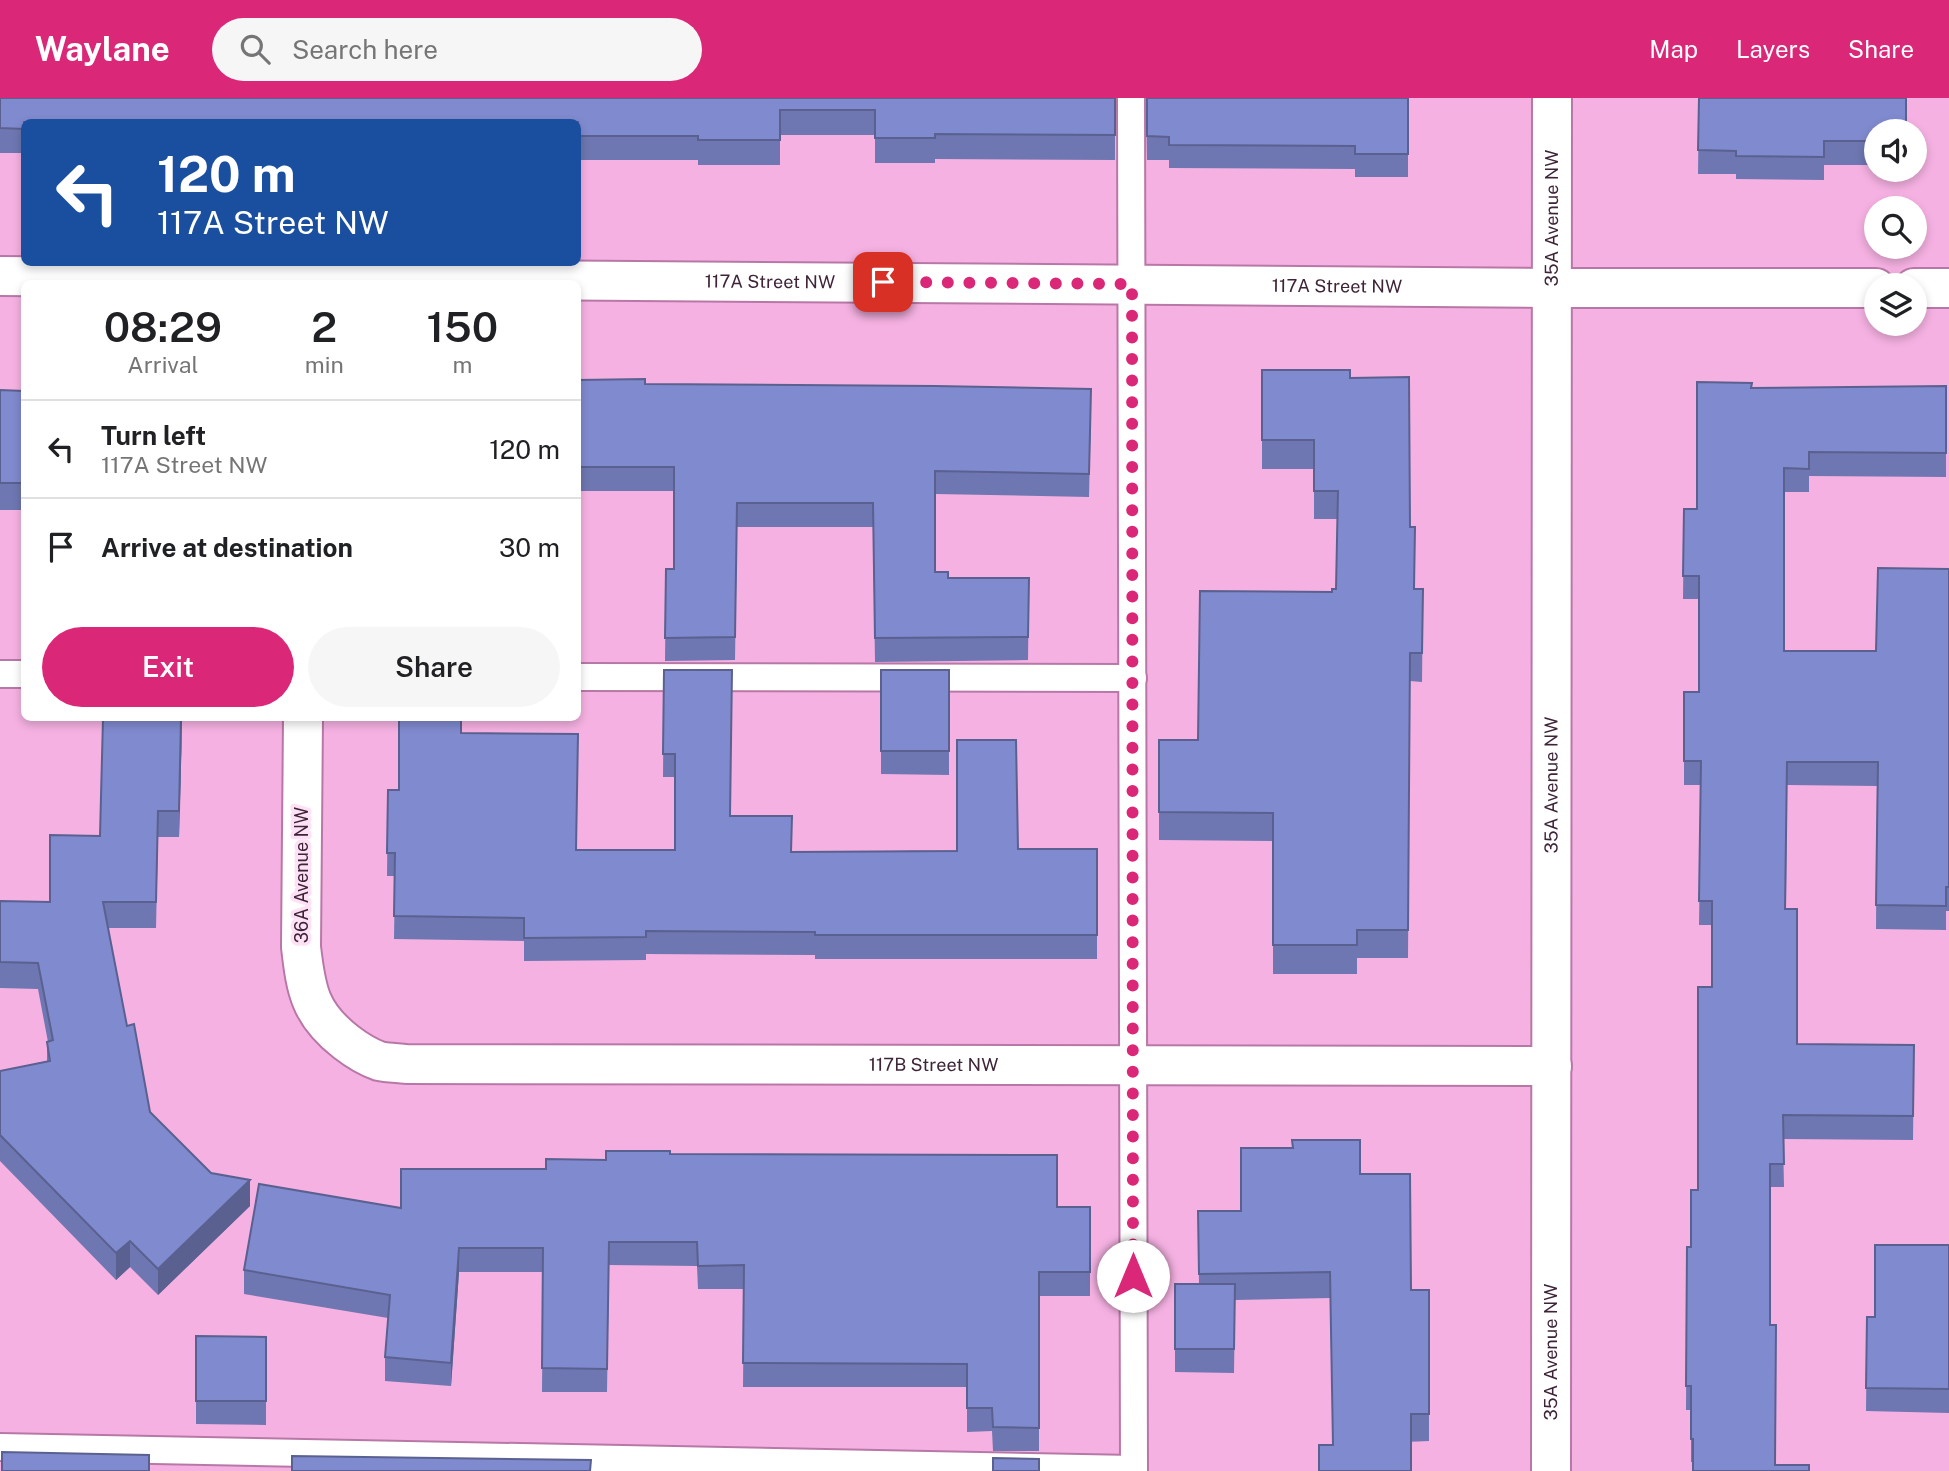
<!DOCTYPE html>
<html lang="en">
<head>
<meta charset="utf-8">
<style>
	:root { --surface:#fff; --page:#f6f6f6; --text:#202124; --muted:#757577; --line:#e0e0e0; --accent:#db2777 }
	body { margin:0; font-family:"Public Sans",sans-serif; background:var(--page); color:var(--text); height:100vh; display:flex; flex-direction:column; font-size:26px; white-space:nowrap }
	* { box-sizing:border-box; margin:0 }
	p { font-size:23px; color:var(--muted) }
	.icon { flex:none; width:38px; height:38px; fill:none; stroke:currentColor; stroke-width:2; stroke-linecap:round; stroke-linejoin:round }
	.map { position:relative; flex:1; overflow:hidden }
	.panel { position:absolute; left:21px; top:182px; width:560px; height:441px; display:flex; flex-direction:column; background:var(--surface); border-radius:10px; box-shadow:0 4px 10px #0003 }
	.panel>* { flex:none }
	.banner { position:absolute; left:21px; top:21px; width:560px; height:147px; border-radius:10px; box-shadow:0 4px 10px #0003; background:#1a4fa0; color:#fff; overflow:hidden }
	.controls { position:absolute; left:1864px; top:21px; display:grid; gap:14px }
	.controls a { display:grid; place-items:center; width:63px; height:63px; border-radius:50%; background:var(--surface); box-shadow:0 4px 10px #0003; font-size:35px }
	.pin { position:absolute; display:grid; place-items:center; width:60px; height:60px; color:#fff; margin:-30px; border-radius:14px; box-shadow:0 4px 10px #0006 }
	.me { position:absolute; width:77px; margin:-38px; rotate:0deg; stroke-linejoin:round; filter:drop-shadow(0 0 5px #0008) }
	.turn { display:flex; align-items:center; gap:24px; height:147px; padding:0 21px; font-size:32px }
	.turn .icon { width:91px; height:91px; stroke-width:2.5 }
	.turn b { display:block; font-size:49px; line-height:60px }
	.eta { display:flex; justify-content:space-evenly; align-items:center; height:119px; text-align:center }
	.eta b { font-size:42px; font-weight:600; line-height:49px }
	.action { display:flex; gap:14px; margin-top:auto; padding:14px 21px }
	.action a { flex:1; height:80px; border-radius:42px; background:var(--accent); color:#fff; font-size:28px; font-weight:600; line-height:80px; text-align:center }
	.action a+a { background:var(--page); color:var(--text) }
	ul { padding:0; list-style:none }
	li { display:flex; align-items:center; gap:21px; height:98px; padding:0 21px; border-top:2px solid var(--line) }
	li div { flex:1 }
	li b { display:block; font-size:26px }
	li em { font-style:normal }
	header { display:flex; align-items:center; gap:42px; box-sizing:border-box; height:98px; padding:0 35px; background:var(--accent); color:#fff }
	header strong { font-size:33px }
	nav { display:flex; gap:38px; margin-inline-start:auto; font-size:24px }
	.search { width:490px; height:63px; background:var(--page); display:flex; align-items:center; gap:18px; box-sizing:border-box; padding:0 24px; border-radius:38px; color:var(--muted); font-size:26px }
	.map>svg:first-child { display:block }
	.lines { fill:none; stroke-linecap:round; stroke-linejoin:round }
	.service-casing { stroke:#b878a7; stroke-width:30 }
	.minor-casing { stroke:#b878a7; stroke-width:42 }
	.service { stroke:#fff; stroke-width:26 }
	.minor { stroke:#fff; stroke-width:38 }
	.wall { fill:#6e77b1 }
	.shaded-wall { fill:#5a6190 }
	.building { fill:#808ace; stroke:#5a6190; stroke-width:2 }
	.route { stroke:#db2777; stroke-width:12; stroke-dasharray:0 21.6 }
	.labels { text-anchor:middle; stroke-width:7; stroke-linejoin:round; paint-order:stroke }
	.street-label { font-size:18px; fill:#3e2438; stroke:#fee1f5 }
</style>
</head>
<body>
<header>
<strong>Waylane</strong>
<div class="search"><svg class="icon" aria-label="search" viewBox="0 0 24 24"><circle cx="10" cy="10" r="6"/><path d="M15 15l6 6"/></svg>Search here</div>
<nav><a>Map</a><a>Layers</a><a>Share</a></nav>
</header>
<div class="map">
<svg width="1949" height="1373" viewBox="0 0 1949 1373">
	<rect width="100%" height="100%" fill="#f5b1e2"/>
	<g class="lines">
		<!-- service casing -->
		<g class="service-casing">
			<g id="service">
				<polyline points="1131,0 1134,1373"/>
				<polyline points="0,576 24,576"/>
				<polyline points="578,579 1133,580"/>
				<polyline points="0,1349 1134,1371"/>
			</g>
		</g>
		<!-- minor casing -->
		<g class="minor-casing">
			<g id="minor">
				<path id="s1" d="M0 178 1553 190H1876"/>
				<polyline points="1914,190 1949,190"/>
				<path id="s2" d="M303 620 301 849C306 893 310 916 346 944 355 951 368 959 379 963 388 965 398 965 406 966L1552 968"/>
				<path id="s3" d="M1551 1373 1552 0"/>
			</g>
		</g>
		<!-- service -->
		<use href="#service" class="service"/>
		<!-- minor -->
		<use href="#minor" class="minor"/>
	</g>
	<!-- wall -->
	<g class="wall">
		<polygon points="0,0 1115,0 1115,62 935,61 935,65 875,65 875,37 780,37 780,67 698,67 698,62 578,62 578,24 24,24 24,55 0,55"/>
		<polygon points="1146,0 1408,0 1408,79 1355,79 1355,71 1169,70 1169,62 1147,62"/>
		<polygon points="1699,0 1876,33 1876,67 1824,67 1824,82 1736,81 1736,76 1698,76"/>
		<polygon points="1262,272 1350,280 1410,429 1415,491 1423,491 1422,584 1410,583 1408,860 1357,860 1357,876 1273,876 1273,743 1159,742 1159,642 1198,642 1332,494 1336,491 1337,421 1314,421 1314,371 1262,371"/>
		<polygon points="578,282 1091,315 1089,399 935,396 935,474 948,480 1029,480 1028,562 875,564 873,429 737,429 735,562 665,563 666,471 674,471 674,393 579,393"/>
		<polygon points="1946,288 1946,379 1809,378 1809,394 1784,394 1784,553 1949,592 1949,813 1946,813 1946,832 1876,831 1877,688 1787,687 1786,811 1797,946 1914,947 1913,1042 1783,1041 1784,1089 1770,1089 1770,1227 1775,1367 1809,1373 1691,1364 1691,1312 1686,1312 1687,1149 1691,1149 1698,1092 1712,889 1712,827 1699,827 1701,687 1684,687 1684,594 1699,594 1699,501 1683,501 1684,411 1697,411 1752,290"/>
		<polygon points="0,292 24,293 24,412 0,412"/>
		<polygon points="664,572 730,718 791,754 1097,751 1097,861 815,861 815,857 646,856 646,862 524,863 524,843 394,841 395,778 387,778 388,692 399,692 577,752 675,752 675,679 663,679"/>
		<polygon points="881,572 949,572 949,677 881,676"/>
		<polygon points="182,620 179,739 158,739 156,830 108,830 127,928 150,1014 211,1075 250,1108 158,1197 130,1169 116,1182 0,1063 0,973 47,963 47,944 48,944 38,891 0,890 0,803 50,804 100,738"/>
		<polygon points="1292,1042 1360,1076 1411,1192 1429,1316 1429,1343 1333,1347 1330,1200 1235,1202 1234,1275 1175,1274 1175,1186 1199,1186 1198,1113 1241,1113 1292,1050"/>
		<polygon points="670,1056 1057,1109 1090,1109 1090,1198 1039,1198 1039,1353 993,1353 992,1333 967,1334 967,1289 743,1289 744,1191 698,1191 697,1168 609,1167 607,1294 542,1294 543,1174 459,1174 451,1288 385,1283 385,1259 388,1220 244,1196 244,1172 401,1110 546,1071 606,1062"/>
		<polygon points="1949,1147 1949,1315 1866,1313 1867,1219 1875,1219"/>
		<polygon points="196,1238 266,1239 266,1327 196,1326"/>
	</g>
	<!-- shaded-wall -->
	<g class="shaded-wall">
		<polygon points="182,620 182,632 179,739 179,713"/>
		<polygon points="250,1082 250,1108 158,1197 158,1171"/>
		<polygon points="130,1143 130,1169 116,1182 116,1155"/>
		<polygon points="459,1150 459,1174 451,1288 451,1265"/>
	</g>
	<!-- building -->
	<g class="building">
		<polygon points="0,0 1115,0 1115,37 935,36 935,40 875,40 875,12 780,12 780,42 698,42 698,38 578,38 578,24 24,24 24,31 0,30"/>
		<polygon points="1147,0 1408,0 1408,56 1355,56 1355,48 1169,47 1169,39 1147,38"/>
		<polygon points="1699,0 1906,0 1906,33 1876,33 1876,43 1824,43 1824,59 1736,58 1736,53 1698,52"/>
		<polygon points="1262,272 1350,272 1350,280 1409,279 1410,429 1415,429 1414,491 1423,491 1422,555 1410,555 1408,832 1357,832 1357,847 1273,847 1273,715 1159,714 1159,642 1198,642 1200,493 1332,494 1332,491 1336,491 1338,393 1314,393 1314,342 1262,342"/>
		<polygon points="645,281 645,286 935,288 1091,291 1089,376 935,373 935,474 948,474 948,480 1029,480 1028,539 875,540 873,405 737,405 735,539 665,540 666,471 674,471 674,369 579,369 578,430 578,282"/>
		<polygon points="1697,284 1752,285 1751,290 1946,288 1946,355 1809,354 1809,371 1784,370 1784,553 1876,553 1878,470 1949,471 1949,789 1946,789 1946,808 1876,807 1878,664 1787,664 1785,811 1797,811 1797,946 1914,947 1913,1018 1783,1017 1784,1066 1770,1066 1770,1227 1776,1227 1775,1367 1809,1367 1809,1373 1693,1373 1693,1341 1691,1341 1691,1288 1686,1288 1687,1149 1691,1149 1691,1092 1698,1092 1698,889 1712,889 1712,803 1699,803 1701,663 1684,663 1684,594 1699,594 1699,478 1683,478 1684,411 1697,411"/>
		<polygon points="0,292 24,293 24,385 0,385"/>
		<polygon points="664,572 732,572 730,718 792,718 791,754 957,753 957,642 1016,642 1018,751 1097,751 1097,837 815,837 815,834 646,833 646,839 524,840 524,820 394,818 395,755 387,755 388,692 399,692 399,620 461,620 461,635 578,636 576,752 675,752 675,656 663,656"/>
		<rect x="881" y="572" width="68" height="81"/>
		<polygon points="103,620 181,620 179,713 158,713 156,804 103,804 127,928 134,926 150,1014 211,1075 250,1082 158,1171 130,1143 116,1155 0,1037 0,973 50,963 47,944 53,942 38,865 0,864 0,803 50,804 50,737 100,738"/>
		<polygon points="1292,1042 1360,1042 1360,1076 1410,1076 1411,1192 1429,1192 1429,1316 1411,1316 1411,1373 1319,1373 1319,1347 1333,1347 1330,1174 1199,1176 1198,1113 1241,1113 1241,1050 1293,1050"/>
		<polygon points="606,1053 670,1053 670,1056 1057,1057 1057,1109 1090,1109 1090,1174 1039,1174 1039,1330 993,1329 992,1310 967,1310 967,1266 743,1265 744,1167 698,1168 697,1144 609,1144 607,1271 542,1270 543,1150 459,1150 451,1265 385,1259 390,1197 244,1172 259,1086 401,1110 401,1071 546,1071 546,1061 606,1062"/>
		<polygon points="1875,1147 1949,1147 1949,1291 1866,1290 1867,1219 1875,1219"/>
		<polygon points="1175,1186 1235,1186 1234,1251 1175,1251"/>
		<polygon points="196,1238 266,1239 266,1303 196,1303"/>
		<polygon points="2,1354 149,1357 149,1373 2,1373"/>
		<polygon points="292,1358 591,1362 590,1373 292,1373"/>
		<polygon points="993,1360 1039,1361 1039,1373 993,1373"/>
	</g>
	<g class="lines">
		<!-- route -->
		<polyline class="route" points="883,184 1132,186 1133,1178"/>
	</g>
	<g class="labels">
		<!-- street labels -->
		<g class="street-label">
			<text dy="6" stroke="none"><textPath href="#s3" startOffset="1253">35A Avenue NW</textPath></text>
			<text dy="6" stroke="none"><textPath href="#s1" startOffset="770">117A Street NW</textPath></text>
			<text dy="6" stroke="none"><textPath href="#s1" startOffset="1337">117A Street NW</textPath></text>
			<text dy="6" stroke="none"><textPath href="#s3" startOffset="686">35A Avenue NW</textPath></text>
			<text transform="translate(302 777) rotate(-90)" y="6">36A Avenue NW</text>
			<text dy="6" stroke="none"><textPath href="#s2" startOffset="931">117B Street NW</textPath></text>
			<text dy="6" stroke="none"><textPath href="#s3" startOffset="119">35A Avenue NW</textPath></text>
		</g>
	</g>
</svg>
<div class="controls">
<a><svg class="icon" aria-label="sound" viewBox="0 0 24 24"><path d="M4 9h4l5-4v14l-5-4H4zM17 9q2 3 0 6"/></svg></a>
<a><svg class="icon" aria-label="search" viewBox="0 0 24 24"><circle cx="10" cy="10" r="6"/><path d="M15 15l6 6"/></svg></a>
<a><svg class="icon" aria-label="layers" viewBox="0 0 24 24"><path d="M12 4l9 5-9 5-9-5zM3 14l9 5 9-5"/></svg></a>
</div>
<div class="pin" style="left:883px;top:184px;background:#d93025"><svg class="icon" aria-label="arrive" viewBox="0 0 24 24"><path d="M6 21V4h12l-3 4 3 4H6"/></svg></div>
<svg class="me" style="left:1133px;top:1178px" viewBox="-20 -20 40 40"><circle r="19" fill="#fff"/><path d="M0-13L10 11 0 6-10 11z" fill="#db2777"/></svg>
<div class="banner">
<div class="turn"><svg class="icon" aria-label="left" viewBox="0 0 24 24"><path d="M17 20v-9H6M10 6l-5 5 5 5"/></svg><div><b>120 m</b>117A Street NW</div></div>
</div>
<section class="panel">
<div class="eta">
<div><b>08:29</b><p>Arrival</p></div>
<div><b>2</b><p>min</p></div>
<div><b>150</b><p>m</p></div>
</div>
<ul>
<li><svg class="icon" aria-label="left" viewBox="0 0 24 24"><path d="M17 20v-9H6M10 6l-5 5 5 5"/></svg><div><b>Turn left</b><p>117A Street NW</p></div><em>120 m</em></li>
<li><svg class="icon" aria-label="arrive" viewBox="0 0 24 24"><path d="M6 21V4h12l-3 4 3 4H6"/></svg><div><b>Arrive at destination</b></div><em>30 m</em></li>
</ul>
<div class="action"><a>Exit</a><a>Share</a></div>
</section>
</div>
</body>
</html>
